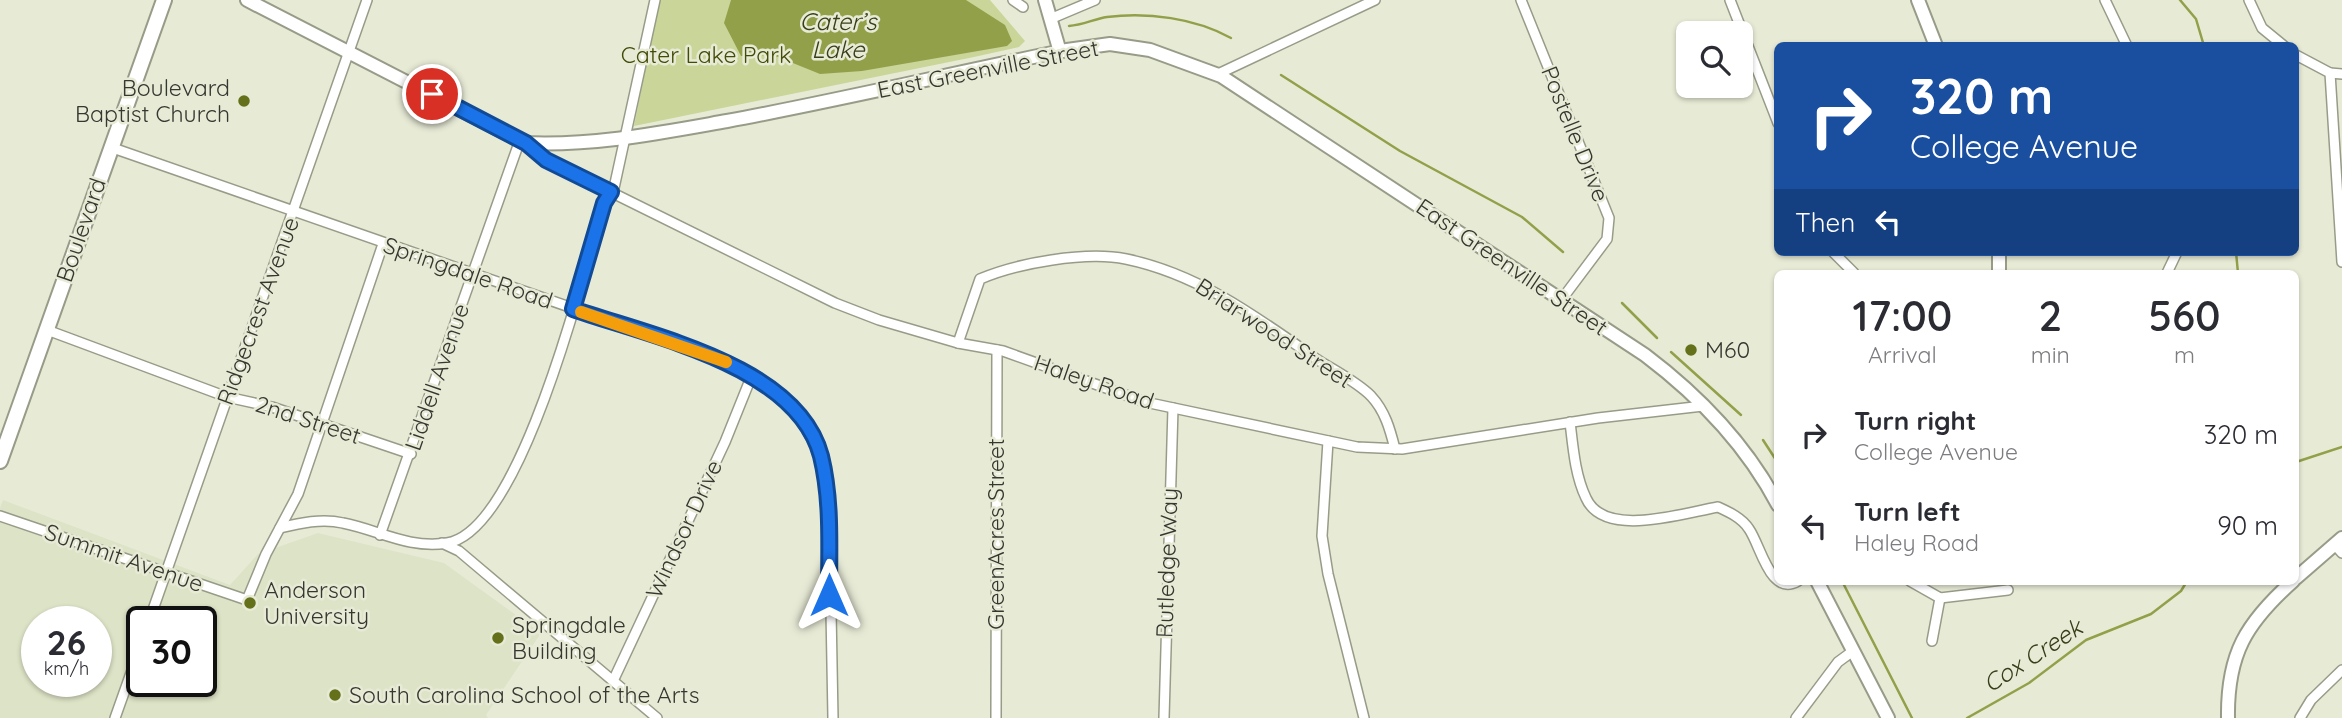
<!DOCTYPE html>
<html lang="en">
<head>
<meta charset="utf-8">
<style>
	:root { --surface:#fff; --page:#f2f2f3; --text:#2b2b33; --muted:#7c7c81 }
	body { margin:0; font-family:Quicksand,sans-serif; background:var(--page); color:var(--text); height:100vh; display:flex; flex-direction:column; font-size:26px; white-space:nowrap }
	* { box-sizing:border-box; margin:0 }
	p { font-size:23px; color:var(--muted) }
	.icon { flex:none; width:38px; height:38px; fill:none; stroke:currentColor; stroke-width:2; stroke-linecap:round; stroke-linejoin:round }
	.map { position:relative; flex:1; overflow:hidden }
	.sheet { position:absolute; left:1774px; top:270px; width:525px; height:315px; display:flex; flex-direction:column; background:var(--surface); border-radius:10px; box-shadow:0 2px 5px #0004 }
	.sheet>* { flex:none }
	.top-card { position:absolute; left:1774px; top:42px; width:525px; height:214px; border-radius:10px; box-shadow:0 2px 5px #0004; background:#1a4fa0; color:#fff; overflow:hidden }
	.buttons { position:absolute; left:1676px; top:21px; display:grid; gap:14px }
	.buttons a { display:grid; place-items:center; width:77px; height:77px; border-radius:10px; background:var(--surface); box-shadow:0 2px 5px #0004; font-size:35px }
	.speed { position:absolute; left:21px; top:606px; display:flex; gap:14px; font-size:35px; font-weight:700; text-align:center }
	.speed>* { display:grid; place-content:center; width:91px; height:91px; border-radius:50%; background:var(--surface); box-shadow:0 2px 5px #0004; line-height:1 }
	.speed small { font-size:18px; font-weight:400 }
	.speed .limit { border:4px solid #111; border-radius:10px; background:#fff; color:#111 }
	.pin { position:absolute; display:grid; place-items:center; width:60px; height:60px; color:#fff; margin:-30px; border:4px solid #fff; border-radius:50%; box-shadow:0 2px 7px #0007 }
	.me { position:absolute; width:77px; margin:-38px; rotate:0deg; stroke-linejoin:round; filter:drop-shadow(0 0 5px #0008) }
	.turn { display:flex; align-items:center; gap:24px; height:147px; padding:0 21px; font-size:32px }
	.turn .icon { width:91px; height:91px; stroke-width:2.5 }
	.turn b { display:block; font-size:49px; line-height:60px }
	.then { display:flex; align-items:center; height:66px; padding:0 21px; background:#0003; gap:14px; font-size:26px }
	.eta { display:flex; justify-content:space-evenly; align-items:center; height:119px; text-align:center }
	.eta b { font-size:42px; font-weight:600; line-height:49px }
	ul { padding:0; list-style:none }
	li { display:flex; align-items:center; gap:21px; height:91px; padding:0 21px }
	li div { flex:1 }
	li b { display:block; font-size:26px }
	li em { font-style:normal }
	.map>svg:first-child { display:block }
	.built { fill:#dde3c6; fill-rule:evenodd }
	.green { fill:#cad599 }
	.water { fill:#93a04a }
	.lines { fill:none; stroke-linecap:round; stroke-linejoin:round }
	.stream { stroke:#93a04a; stroke-width:2.5 }
	.street-casing { stroke:#979c88; stroke-width:12 }
	.secondary-casing { stroke:#979c88; stroke-width:16 }
	.primary-casing { stroke:#979c88; stroke-width:18 }
	.street { stroke:#fff; stroke-width:9 }
	.secondary { stroke:#fff; stroke-width:12 }
	.primary { stroke:#fff; stroke-width:14 }
	.route-casing { stroke:#114b97; stroke-width:18 }
	.route { stroke:#1a73e8; stroke-width:12 }
	.slow { stroke:#f59e0b; stroke-width:12 }
	.poi-dot { fill:#65701a; stroke:#e7ebd6; stroke-width:2.5 }
	.labels { text-anchor:middle; stroke-width:5; stroke-linejoin:round; paint-order:stroke }
	.park-label { font-size:23px; fill:#434b08; stroke:#e7ebd6 }
	.street-label { font-size:23px; fill:#363830; stroke:#e7ebd6 }
	.poi-label { font-size:23px; fill:#363830; stroke:#e7ebd6; text-anchor:start }
	.water-label { font-size:24px; font-style:italic; fill:#383e19; stroke:#e7ebd6 }
</style>
</head>
<body>
<div class="map">
<svg width="2342" height="718" viewBox="0 0 2342 718">
	<rect width="100%" height="100%" fill="#e7ebd6"/>
	<!-- built -->
	<path class="built" d="M3 500 230 585 258 554 318 533 444 563 541 633 486 715 488 718H0V508ZM37 621H96V681H37ZM142 621H201V681H142Z"/>
	<!-- green -->
	<polygon class="green" points="659,0 990,0 1025,41 1019,47 974,57 634,126"/>
	<!-- water -->
	<polygon class="water" points="731,0 966,0 1005,25 1012,41 1007,46 862,71 820,74 773,55 741,56 724,23"/>
	<g class="lines">
		<!-- stream -->
		<g class="stream">
			<polyline points="2180,0 2196,19 2204,46"/>
			<path d="M1069 26C1083 25 1094 19 1107 17 1148 12 1195 18 1231 38"/>
			<polyline points="1281,75 1400,151 1522,217 1563,252"/>
			<polyline points="2236,252 2238,273"/>
			<polyline points="1622,303 1657,338"/>
			<polyline points="1671,352 1741,415"/>
			<polyline points="1763,440 1778,463"/>
			<polyline points="2296,462 2342,447"/>
			<polyline points="1842,581 1912,718"/>
			<polyline points="1967,718 2029,683 2086,640 2151,614 2181,591 2187,581"/>
		</g>
		<!-- street casing -->
		<g class="street-casing">
			<g id="street">
				<polyline points="1013,0 1023,7"/>
				<polyline points="1521,0 1609,218 1607,239 1562,299"/>
				<polyline points="1730,0 1778,123"/>
				<polyline points="2105,0 2127,46"/>
				<polyline points="2249,0 2262,28 2284,46"/>
				<polyline points="1050,19 1095,0"/>
				<polyline points="2296,55 2330,73 2342,262"/>
				<polyline points="2330,73 2342,74"/>
				<polyline points="1218,74 1375,0"/>
				<polyline points="525,143 546,160 835,303 879,320 958,343 1003,351 1145,402 1357,447 1402,449 1598,418 1703,406"/>
				<polyline points="110,147 736,365 763,382 798,414 820,454 829,503 833,718"/>
				<polyline points="1833,252 1854,273"/>
				<polyline points="2167,273 2177,252"/>
				<polyline points="47,330 227,397 272,407 411,454"/>
				<path d="M958 343 980 279C1017 263 1086 251 1126 259 1199 274 1258 318 1318 360 1335 371 1357 382 1371 396 1385 411 1390 429 1395 449"/>
				<path d="M1570 422C1573 447 1575 475 1586 498 1604 539 1683 513 1718 507 1729 512 1742 518 1749 529 1761 546 1770 597 1798 581"/>
				<polyline points="1328,441 1322,536 1328,574 1364,718"/>
				<polyline points="0,516 247,600 266,554 298,494 383,244"/>
				<path d="M280 528C300 523 322 518 343 523 379 530 408 549 447 543 522 531 584 270 604 203L614 188 655 0"/>
				<polyline points="380,535 520,140"/>
				<polyline points="442,543 459,551 657,718"/>
				<polyline points="2334,544 2342,553"/>
				<polyline points="1910,581 1940,598 2008,590"/>
				<polyline points="149,621 367,0"/>
				<polyline points="1932,641 1940,598"/>
				<polyline points="613,681 725,442 752,375"/>
				<polyline points="115,718 142,642"/>
				<polyline points="996,718 997,350"/>
				<polyline points="1164,718 1173,408"/>
				<polyline points="1796,718 1838,662 1853,651"/>
				<polyline points="2300,718 2311,700 2342,670"/>
			</g>
		</g>
		<!-- secondary casing -->
		<g class="secondary-casing">
			<g id="secondary">
				<path d="M247 0 525 143C594 146 659 133 727 121 841 100 953 73 1067 50L1110 44 1150 50 1221 76 1645 355C1698 395 1747 446 1778 505"/>
				<polyline points="1045,0 1060,52"/>
				<polyline points="1918,0 1936,46"/>
				<polyline points="1999,252 1999,273"/>
				<polyline points="2296,578 2342,538"/>
				<polyline points="1817,581 1888,718"/>
				<path d="M2228 718C2227 654 2246 623 2293 581"/>
			</g>
		</g>
		<!-- primary casing -->
		<g class="primary-casing">
			<polyline id="primary" points="0,461 164,0"/>
		</g>
		<!-- street -->
		<use href="#street" class="street"/>
		<!-- secondary -->
		<use href="#secondary" class="secondary"/>
		<!-- primary -->
		<use href="#primary" class="primary"/>
	</g>
	<g class="lines">
		<!-- route casing -->
		<g class="route-casing">
			<path id="route" d="M432 94 526 143 546 160 611 192 604 203 573 309C650 336 797 365 821 456 832 501 829 549 829 595"/>
		</g>
		<!-- route -->
		<use href="#route" class="route"/>
		<!-- slow -->
		<polyline class="slow" points="581,312 726,362"/>
	</g>
	<!-- markers -->
	<g class="poi-dot">
		<circle cx="244" cy="101" r="7"/>
		<circle cx="1691" cy="350" r="7"/>
		<circle cx="250" cy="603" r="7"/>
		<circle cx="498" cy="638" r="7"/>
		<circle cx="335" cy="695" r="7"/>
	</g>
	<g class="labels">
		<!-- park labels -->
		<g class="park-label">
			<text x="706" y="63">Cater Lake Park</text>
		</g>
		<!-- street labels -->
		<g class="street-label">
			<text transform="translate(988 69) rotate(-11)" y="8">East Greenville Street</text>
			<text transform="translate(1575 134) rotate(68)" y="8">Postelle Drive</text>
			<text transform="translate(81 230) rotate(-71)" y="8">Boulevard</text>
			<text transform="translate(1512 267) rotate(34)" y="8">East Greenville Street</text>
			<text transform="translate(468 273) rotate(19)" y="8">Springdale Road</text>
			<text transform="translate(258 311) rotate(-70)" y="8">Ridgecrest Avenue</text>
			<text transform="translate(1274 333) rotate(33)" y="8">Briarwood Street</text>
			<text transform="translate(437 377) rotate(-71)" y="8">Liddell Avenue</text>
			<text transform="translate(1094 382) rotate(19)" y="8">Haley Road</text>
			<text transform="translate(308 420) rotate(18)" y="8">2nd Street</text>
			<text transform="translate(684 529) rotate(-65)" y="8">Windsor Drive</text>
			<text transform="translate(996 534) rotate(-90)" y="8">GreenAcres Street</text>
			<text transform="translate(124 558) rotate(19)" y="8">Summit Avenue</text>
			<text transform="translate(1167 563) rotate(-88)" y="8">Rutledge Way</text>
		</g>
		<!-- poi labels -->
		<g class="poi-label">
			<text x="230" y="96" text-anchor="end">Boulevard<tspan x="230" dy="26">Baptist Church</tspan></text>
			<text x="1705" y="358">M60</text>
			<text x="264" y="598">Anderson<tspan x="264" dy="26">University</tspan></text>
			<text x="512" y="633">Springdale<tspan x="512" dy="26">Building</tspan></text>
			<text x="349" y="703">South Carolina School of the Arts</text>
		</g>
		<!-- water labels -->
		<g class="water-label">
			<text x="838" y="30">Cater’s<tspan x="838" dy="28">Lake</tspan></text>
			<text transform="translate(2033 656) rotate(-33)" y="8">Cox Creek</text>
		</g>
	</g>
</svg>
<div class="buttons">
<a><svg class="icon" aria-label="search" viewBox="0 0 24 24"><circle cx="10" cy="10" r="6"/><path d="M15 15l6 6"/></svg></a>
</div>
<div class="speed"><div>26<small>km/h</small></div><div class="limit">30</div></div>
<div class="pin" style="left:432px;top:94px;background:#d93025"><svg class="icon" aria-label="arrive" viewBox="0 0 24 24"><path d="M6 21V4h12l-3 4 3 4H6"/></svg></div>
<svg class="me" style="left:829px;top:595px" viewBox="-20 -20 40 40"><path d="M0-17L14 15 0 8-14 15z" fill="#1a73e8" stroke="#fff" stroke-width="4"/></svg>
<div class="top-card">
<div class="turn"><svg class="icon" aria-label="right" viewBox="0 0 24 24"><path d="M7 20v-9h11M14 6l5 5-5 5"/></svg><div><b>320 m</b>College Avenue</div></div>
<div class="then">Then<svg class="icon" aria-label="left" viewBox="0 0 24 24"><path d="M17 20v-9H6M10 6l-5 5 5 5"/></svg></div>
</div>
<section class="sheet">
<div class="eta">
<div><b>17:00</b><p>Arrival</p></div>
<div><b>2</b><p>min</p></div>
<div><b>560</b><p>m</p></div>
</div>
<ul>
<li><svg class="icon" aria-label="right" viewBox="0 0 24 24"><path d="M7 20v-9h11M14 6l5 5-5 5"/></svg><div><b>Turn right</b><p>College Avenue</p></div><em>320 m</em></li>
<li><svg class="icon" aria-label="left" viewBox="0 0 24 24"><path d="M17 20v-9H6M10 6l-5 5 5 5"/></svg><div><b>Turn left</b><p>Haley Road</p></div><em>90 m</em></li>
</ul>
</section>
</div>
</body>
</html>
